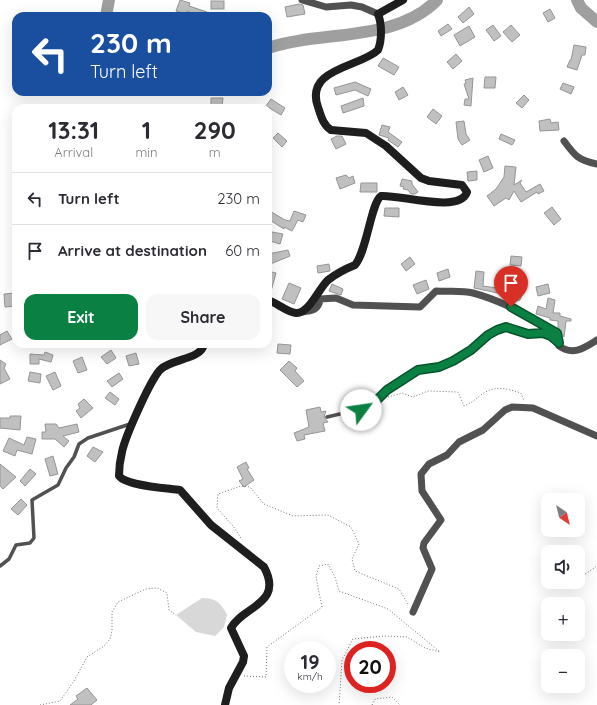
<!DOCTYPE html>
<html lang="en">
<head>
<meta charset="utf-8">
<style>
	:root { --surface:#fff; --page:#f7f7f7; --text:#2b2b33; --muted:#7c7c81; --line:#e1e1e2; --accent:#0b8043 }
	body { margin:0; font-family:Quicksand,sans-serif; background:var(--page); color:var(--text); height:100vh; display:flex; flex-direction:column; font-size:15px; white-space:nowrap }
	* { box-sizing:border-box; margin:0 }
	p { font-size:13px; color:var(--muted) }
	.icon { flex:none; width:22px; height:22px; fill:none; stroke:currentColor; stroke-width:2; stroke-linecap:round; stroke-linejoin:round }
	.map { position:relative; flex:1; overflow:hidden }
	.sheet { position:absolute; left:12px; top:104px; width:260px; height:244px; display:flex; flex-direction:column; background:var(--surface); border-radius:12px; box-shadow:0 4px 16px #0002 }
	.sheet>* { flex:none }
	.hud { position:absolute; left:12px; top:12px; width:260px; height:84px; border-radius:12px; box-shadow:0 4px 16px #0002; background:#1a4fa0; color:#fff; overflow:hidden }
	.needle { width:26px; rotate:145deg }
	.controls { position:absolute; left:541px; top:493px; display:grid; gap:8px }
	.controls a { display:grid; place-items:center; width:44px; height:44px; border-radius:8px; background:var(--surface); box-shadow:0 4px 16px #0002; font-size:20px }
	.speed { position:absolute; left:284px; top:641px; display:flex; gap:8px; font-size:20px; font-weight:700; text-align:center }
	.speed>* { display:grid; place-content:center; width:52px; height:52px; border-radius:50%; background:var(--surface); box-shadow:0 4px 16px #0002; line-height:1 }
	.speed small { font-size:10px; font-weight:400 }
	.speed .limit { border:6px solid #d22; background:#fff; color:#111 }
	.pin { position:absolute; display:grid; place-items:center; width:34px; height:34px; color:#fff; margin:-41px -17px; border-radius:50% 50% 50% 0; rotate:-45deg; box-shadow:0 0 4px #0007 }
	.pin .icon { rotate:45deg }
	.me { position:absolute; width:44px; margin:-22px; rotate:59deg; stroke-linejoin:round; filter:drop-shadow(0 0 3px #0008) }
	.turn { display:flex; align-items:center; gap:14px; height:84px; padding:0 12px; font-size:18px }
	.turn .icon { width:52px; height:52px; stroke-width:2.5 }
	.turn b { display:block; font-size:28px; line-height:34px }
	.eta { display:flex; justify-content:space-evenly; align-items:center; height:68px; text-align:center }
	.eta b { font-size:24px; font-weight:800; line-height:28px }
	.primary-button { display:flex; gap:8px; margin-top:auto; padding:8px 12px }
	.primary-button a { flex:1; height:46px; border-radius:12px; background:var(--accent); color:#fff; font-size:16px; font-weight:800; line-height:46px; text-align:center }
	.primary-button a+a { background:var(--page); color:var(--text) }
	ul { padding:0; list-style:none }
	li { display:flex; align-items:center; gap:12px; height:52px; padding:0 12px; border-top:1px solid var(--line) }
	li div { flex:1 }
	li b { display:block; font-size:15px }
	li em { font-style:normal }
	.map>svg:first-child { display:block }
	.green { fill:#d8d8d8 }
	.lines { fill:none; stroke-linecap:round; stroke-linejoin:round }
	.river { stroke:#9f9f9f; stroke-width:12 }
	.building { fill:#c0c0c0; stroke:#959595 }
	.path { stroke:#737373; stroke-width:1; stroke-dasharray:1 2; stroke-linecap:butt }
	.lane { stroke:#515151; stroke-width:3.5 }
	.street { stroke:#515151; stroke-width:7 }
	.secondary { stroke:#1e1e1e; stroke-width:8 }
	.route-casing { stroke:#07532c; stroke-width:10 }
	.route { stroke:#0b8043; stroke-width:7 }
</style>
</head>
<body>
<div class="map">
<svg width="597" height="705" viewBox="0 0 597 705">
	<rect width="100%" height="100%" fill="#fff"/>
	<!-- green -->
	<path class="green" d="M202 598C216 598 221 603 227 615L224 627 215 636 196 632 176 615Z"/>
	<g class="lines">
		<!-- river -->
		<g class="river">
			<polyline points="577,0 581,8 597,22"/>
			<polyline points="106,16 109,0"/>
			<path d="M268 48C321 30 395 43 437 0"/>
		</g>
	</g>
	<!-- building -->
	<g class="building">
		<polygon points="180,0 190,3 189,6 207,12 205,16 199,16 187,11 186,14 176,11"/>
		<rect x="211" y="1" width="13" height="8"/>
		<polygon points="299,4 303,5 305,14 287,17 285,7"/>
		<polygon points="469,7 474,14 463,23 458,17"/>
		<polygon points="550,9 555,18 548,22 543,13"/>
		<polygon points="448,24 452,29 441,36 438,31"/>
		<polygon points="493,25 501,36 494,41 486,30"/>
		<polygon points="511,25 520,35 512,42 503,32"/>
		<polygon points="469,26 475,37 460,46 454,35"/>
		<polygon points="574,45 586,47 585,55 582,55 577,70 567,67 570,60 571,60"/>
		<polygon points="456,54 462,61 453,69 447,62"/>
		<polygon points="383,58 399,67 394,75 378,66"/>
		<polygon points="485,77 496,77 495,88 484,88"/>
		<polygon points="473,78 471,106 464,105 465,99 469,99 464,84 466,83 465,80"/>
		<polygon points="355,82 371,89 368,96 355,90 336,95 334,88"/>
		<polygon points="563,83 574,87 571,94 560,89"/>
		<polygon points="403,87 408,95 399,100 395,92"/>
		<polygon points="524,95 529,100 522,108 516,103"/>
		<polygon points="211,98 223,98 222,106 211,106"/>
		<polygon points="363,98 364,106 343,113 341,106"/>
		<polygon points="271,99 285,108 281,115 266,106"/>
		<polygon points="433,109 442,116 436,124 427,117"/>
		<polygon points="550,119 551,123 558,122 559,130 540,131 539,121"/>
		<polygon points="464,121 466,134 470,140 462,145 458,139 456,122"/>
		<polygon points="382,125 390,127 388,132 402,142 398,147 388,140 389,138 379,135"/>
		<polygon points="278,133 287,141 282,147 273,138"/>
		<polygon points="501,134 515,140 512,145 499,139"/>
		<polygon points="337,136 342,136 346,144 336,149 331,139"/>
		<polygon points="488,156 493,168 484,172 479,160"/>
		<polygon points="505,166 516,167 514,185 522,180 520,183 526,192 540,184 544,191 538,194 537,192 521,202 514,191 509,200 506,198 494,206 487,196 496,189 504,177"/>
		<polygon points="477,171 477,180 468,181 467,172"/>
		<polygon points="346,175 349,178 353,176 355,183 340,189 336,178"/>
		<polygon points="402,179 412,181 412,184 418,192 415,194 411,194 408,190 403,189 404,187 400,186"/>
		<polygon points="361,183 377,183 377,192 360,192"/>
		<polygon points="552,207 561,219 554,225 544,213"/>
		<polygon points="385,208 399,208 399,217 384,216"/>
		<polygon points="268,210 285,220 290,221 294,211 306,215 303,222 298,220 292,231 284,227 284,229 268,219"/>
		<polygon points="272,232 283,234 280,244 270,241"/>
		<polygon points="288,250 290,256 268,265 268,254"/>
		<polygon points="511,256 522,257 521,266 510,265"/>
		<polygon points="410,257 415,264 406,271 401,264"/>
		<polygon points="329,264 330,271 318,273 317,266"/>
		<polygon points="448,269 450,277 439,281 437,273"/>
		<polygon points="268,271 276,273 270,295 268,295"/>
		<polygon points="476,271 484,272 483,286 505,289 510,279 526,286 520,300 512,302 507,300 507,295 474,288"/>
		<polygon points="426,280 429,289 417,294 413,285"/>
		<polygon points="289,283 301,288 294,304 282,299"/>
		<polygon points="332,284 343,289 341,295 329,291"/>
		<polygon points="548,284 550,293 538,296 536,287"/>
		<polygon points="16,293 16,306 5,307 4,294"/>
		<polygon points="548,298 555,300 553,313 560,313 560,316 571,319 571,321 566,321 564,337 558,328 558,321 550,320 550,318 536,314 538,306 546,309"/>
		<polygon points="7,331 12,339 0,345 0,335"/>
		<polygon points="278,344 291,345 290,354 277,353"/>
		<polygon points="111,350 116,358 107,364 101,357"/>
		<polygon points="45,352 53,355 51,362 39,359 39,364 30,364 30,354 44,355"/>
		<polygon points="136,353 139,364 129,366 126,356"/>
		<polygon points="82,357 87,370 78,373 73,361"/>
		<polygon points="0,360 6,364 4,368 10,379 0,384"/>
		<polygon points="289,361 297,368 295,371 304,381 297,387 280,370"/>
		<polygon points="30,372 41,374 40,383 28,381"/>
		<polygon points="55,372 61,386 53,390 46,376"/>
		<polygon points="119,373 123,379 112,387 107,381"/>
		<polygon points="110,392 119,399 115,405 105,398"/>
		<polygon points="84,399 93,408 81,418 76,411 80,408 78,404"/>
		<polygon points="320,407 321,412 326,411 324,417 328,422 323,423 325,431 304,435 305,439 297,441 294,433 309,427 306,410"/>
		<polygon points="10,416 21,416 20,430 0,428 0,418 10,418"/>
		<polygon points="45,424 56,424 59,428 77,424 79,432 63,436 69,441 64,447 55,439 42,439 42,432 46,432"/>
		<polygon points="27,437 36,439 32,454 17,450 15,456 3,451 9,438 24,445"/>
		<polygon points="93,447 103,452 95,462 87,456"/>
		<polygon points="53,456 58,474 50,476 45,459"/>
		<polygon points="246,462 249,468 247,469 254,480 244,487 239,481 243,479 237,467"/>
		<polygon points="0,464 16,477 3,489 0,486"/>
		<polygon points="30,469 36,474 25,486 20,481"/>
		<polygon points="21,499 27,505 18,515 11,509"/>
		<polygon points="87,688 97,700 91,705 70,705 78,699 76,696"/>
	</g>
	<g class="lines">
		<!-- path -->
		<g class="path">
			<path d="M388 397 402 393 413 397 428 391 458 392 464 406C471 403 475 400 481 395 494 385 505 388 521 393L524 401"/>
			<polyline points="241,538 233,526 217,508 218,494 241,486 250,487 264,504 293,516 328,515 351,527 359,544 352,559 355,571 399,589 408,604"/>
			<polyline points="578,579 597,566"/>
			<polyline points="570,584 573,582"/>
			<polyline points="244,676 266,677 267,647 322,607 316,577 319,566 328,564 335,577 339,591 388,609 440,652 425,648 407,637 384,636 353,639 342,660 339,705"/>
			<polyline points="40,705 60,701 74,681 87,657 104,646 110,639 112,631 112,612 118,602 146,589 157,588 167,593 169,610 176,615"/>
			<polyline points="372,705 375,699 392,697 400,705"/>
		</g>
		<!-- lane -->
		<g class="lane">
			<polyline points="327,417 361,409 372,405 387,390 418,370 439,367 453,361 471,350 488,335 497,330 506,327 528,334 543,333 551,336 557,341"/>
			<polyline points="0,566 9,559 16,545 30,543 34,538 32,500 58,485 66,468 74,457 79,444 88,438 130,424"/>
		</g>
		<!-- street -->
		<g class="street">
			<polyline points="302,0 326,7 351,5 362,7 378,14"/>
			<path d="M564 141C575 156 578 160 597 164"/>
			<path d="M302 312C312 311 319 310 320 299L336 298 353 305 420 307 436 291C448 292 461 290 473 293 503 301 531 317 557 333L559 346C573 356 584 348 597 340"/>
			<polyline points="413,612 432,569 423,548 424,543 441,520 422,491 421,474 429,464 447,455 459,442 483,430 505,410 512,407 533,408 597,436"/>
		</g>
		<!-- secondary -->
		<g class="secondary">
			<path d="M268 300C277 303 287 312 296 313 309 314 319 288 328 280 337 273 345 269 355 265 367 251 371 203 381 196 398 194 460 214 467 192L462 185 429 181 421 178 386 146 366 133 331 130C323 125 321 116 318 107 304 68 361 67 378 50 382 40 382 24 378 14L403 0"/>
			<path d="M204 344C202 359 172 359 161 369 151 378 125 437 122 452 120 460 119 468 119 476 127 486 166 488 180 490L211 525 264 567C284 604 243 606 231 628L244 656 243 662 229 688 225 705"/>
		</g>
	</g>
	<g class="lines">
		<!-- route casing -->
		<g class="route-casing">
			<polyline id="route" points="361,410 372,405 387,390 418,370 439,367 453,361 471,350 488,335 497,330 506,327 528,334 543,333 551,336 559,343 557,333 511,307"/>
		</g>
		<!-- route -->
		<use href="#route" class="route"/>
	</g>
</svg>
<div class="controls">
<a><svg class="needle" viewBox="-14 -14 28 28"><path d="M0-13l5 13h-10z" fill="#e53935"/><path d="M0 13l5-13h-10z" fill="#7c7c81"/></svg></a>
<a><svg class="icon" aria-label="sound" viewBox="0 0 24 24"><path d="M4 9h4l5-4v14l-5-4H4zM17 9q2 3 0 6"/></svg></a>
<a>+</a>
<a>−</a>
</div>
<div class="speed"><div>19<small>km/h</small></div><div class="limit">20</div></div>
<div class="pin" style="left:511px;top:307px;background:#d93025"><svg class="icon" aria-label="arrive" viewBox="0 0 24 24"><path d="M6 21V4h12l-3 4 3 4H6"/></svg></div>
<svg class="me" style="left:361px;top:410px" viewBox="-20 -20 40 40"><circle r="19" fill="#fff"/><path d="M0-13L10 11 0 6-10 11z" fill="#0b8043"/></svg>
<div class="hud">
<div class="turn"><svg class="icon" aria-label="left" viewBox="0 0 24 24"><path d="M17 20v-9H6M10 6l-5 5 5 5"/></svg><div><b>230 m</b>Turn left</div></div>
</div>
<section class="sheet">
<div class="eta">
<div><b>13:31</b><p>Arrival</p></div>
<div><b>1</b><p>min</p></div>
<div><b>290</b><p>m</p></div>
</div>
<ul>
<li><svg class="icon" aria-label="left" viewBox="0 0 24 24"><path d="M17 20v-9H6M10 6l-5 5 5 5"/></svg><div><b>Turn left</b></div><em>230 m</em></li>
<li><svg class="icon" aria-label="arrive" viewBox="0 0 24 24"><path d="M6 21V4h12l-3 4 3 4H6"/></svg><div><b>Arrive at destination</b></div><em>60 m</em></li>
</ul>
<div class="primary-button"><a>Exit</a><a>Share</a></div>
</section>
</div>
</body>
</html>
